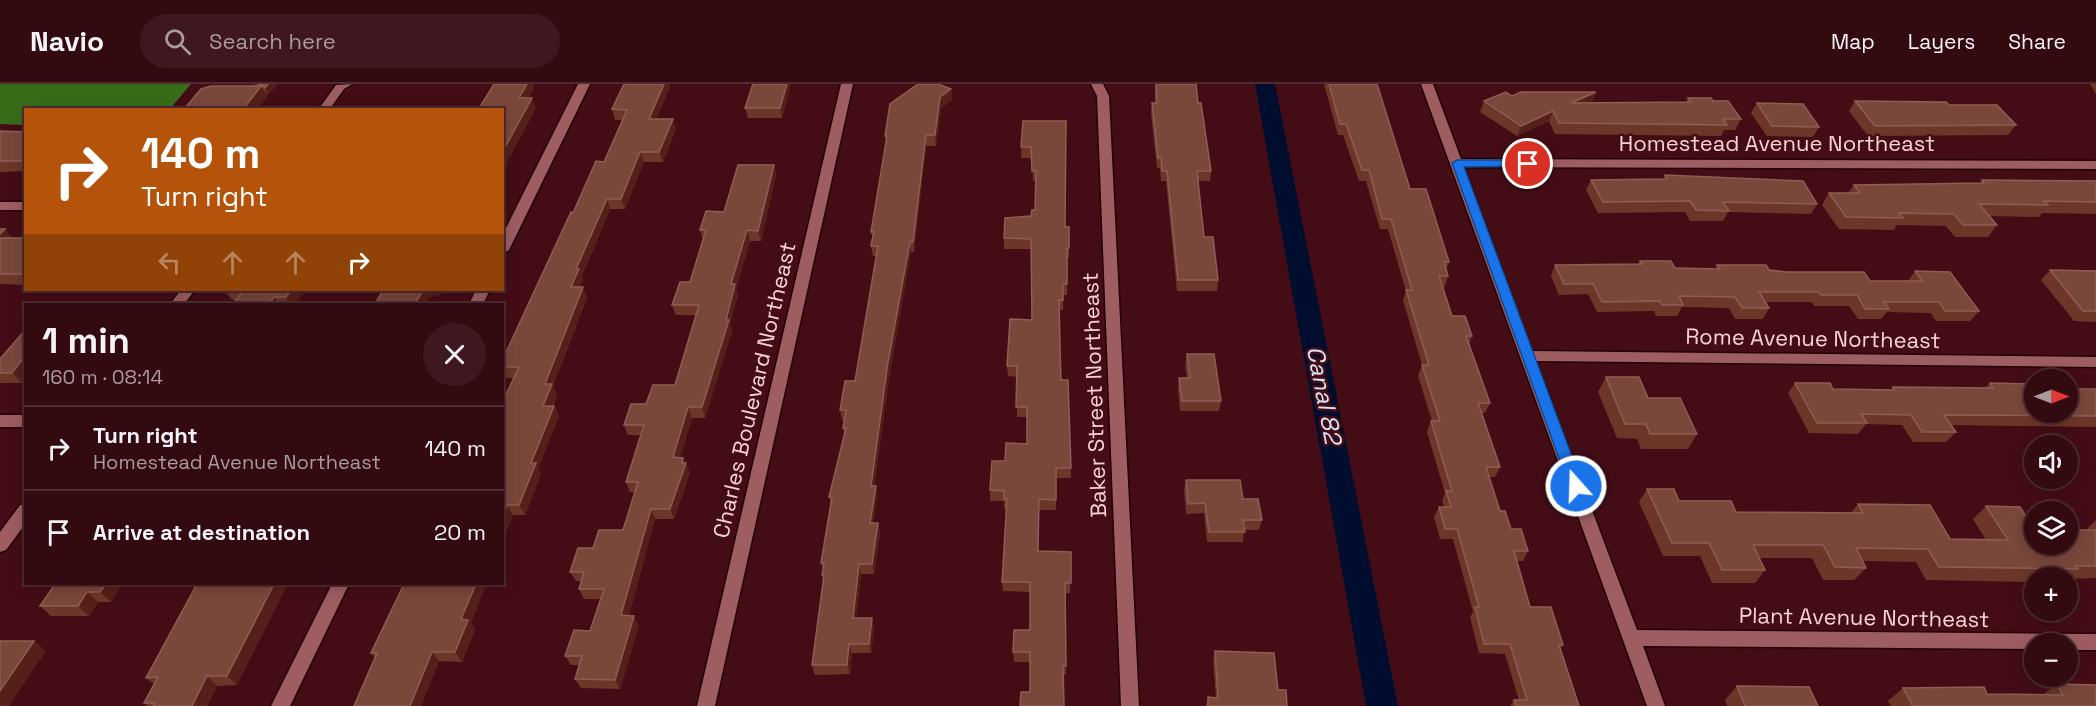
<!DOCTYPE html>
<html lang="en">
<head>
<meta charset="utf-8">
<style>
	:root { --surface:#330a10; --page:#3e181e; --text:#f1f3f6; --muted:#a99a9f; --line:#4e2b30 }
	body { margin:0; font-family:"Space Grotesk",sans-serif; background:var(--page); color:var(--text); height:100vh; display:flex; flex-direction:column; font-size:22px; white-space:nowrap }
	* { box-sizing:border-box; margin:0 }
	p { font-size:20px; color:var(--muted) }
	.icon { flex:none; width:33px; height:33px; fill:none; stroke:currentColor; stroke-width:2; stroke-linecap:round; stroke-linejoin:round }
	.map { position:relative; flex:1; overflow:hidden }
	.sheet { position:absolute; left:24px; top:219px; width:480px; height:282px; display:flex; flex-direction:column; background:var(--surface); border-radius:0px; box-shadow:0 3px 15px #0003,0 0 0 2px var(--line) }
	.sheet>* { flex:none }
	.guide { position:absolute; left:24px; top:24px; width:480px; height:183px; border-radius:0px; box-shadow:0 3px 15px #0003,0 0 0 2px var(--line); background:#b45309; color:#fff; overflow:hidden }
	.needle { width:39px; rotate:90deg }
	.tools { position:absolute; left:2024px; top:285px; display:grid; gap:12px }
	.tools a { display:grid; place-items:center; width:54px; height:54px; border-radius:50%; background:var(--surface); box-shadow:0 3px 15px #0003,0 0 0 2px var(--line); font-size:30px }
	.pin { position:absolute; display:grid; place-items:center; width:51px; height:51px; color:#fff; margin:-26px; border:3px solid #fff; border-radius:50%; box-shadow:0 2px 6px #0007 }
	.me { position:absolute; width:66px; margin:-33px; rotate:340deg; stroke-linejoin:round; filter:drop-shadow(0 0 4px #0008) }
	.turn { display:flex; align-items:center; gap:21px; height:126px; padding:0 18px; font-size:27px }
	.turn .icon { width:78px; height:78px; stroke-width:2.5 }
	.turn b { display:block; font-size:42px; line-height:51px }
	.lanes { display:flex; align-items:center; height:57px; padding:0 18px; background:#0003; justify-content:center; gap:30px; direction:ltr }
	.lanes .off { opacity:.35 }
	.round { display:grid; place-items:center; flex:none; width:63px; height:63px; border-radius:32px; background:var(--page) }
	.head { display:flex; align-items:center; justify-content:space-between; height:102px; padding:0 18px }
	h1 { font-size:36px; font-weight:600; line-height:45px }
	ul { padding:0; list-style:none }
	li { display:flex; align-items:center; gap:18px; height:84px; padding:0 18px; border-top:2px solid var(--line) }
	li div { flex:1 }
	li b { display:block; font-size:22px }
	li em { font-style:normal }
	header { display:flex; align-items:center; gap:36px; box-sizing:border-box; height:84px; padding:0 30px; background:var(--surface); border-bottom:2px solid var(--line) }
	header strong { font-size:28px }
	nav { display:flex; gap:33px; margin-inline-start:auto; font-size:21px }
	.search { width:420px; height:54px; background:var(--page); display:flex; align-items:center; gap:15px; box-sizing:border-box; padding:0 21px; border-radius:33px; color:var(--muted); font-size:22px }
	.map>svg:first-child { display:block }
	.forest { fill:#396c19 }
	.lines { fill:none; stroke-linecap:round; stroke-linejoin:round }
	.canal { fill:#000d2f; fill-rule:evenodd }
	.minor-casing { stroke:#230005; stroke-width:3 }
	.minor { fill:#9d5d61; fill-rule:evenodd }
	.wall { fill:#6c3729 }
	.shaded-wall { fill:#551f1a }
	.building { fill:#7a473b; stroke:#8e5d53; stroke-width:1.5 }
	.route { fill:#1a73e8; stroke:#114b97; stroke-width:1.5 }
	.labels { text-anchor:middle; stroke-width:5; stroke-linejoin:round; paint-order:stroke }
	.street-label { font-size:22px; fill:#f7d1d3; stroke:#440d16 }
	.water-label { font-size:24px; font-style:italic; fill:#d5e4f7; stroke:#440d16 }
</style>
</head>
<body>
<header>
<strong>Navio</strong>
<div class="search"><svg class="icon" aria-label="search" viewBox="0 0 24 24"><circle cx="10" cy="10" r="6"/><path d="M15 15l6 6"/></svg>Search here</div>
<nav><a>Map</a><a>Layers</a><a>Share</a></nav>
</header>
<div class="map">
<svg width="2096" height="622" viewBox="0 0 2096 622">
	<rect width="100%" height="100%" fill="#440d16"/>
	<!-- forest -->
	<polygon class="forest" points="0,0 191,0 170,25 26,26 25,41 0,40"/>
	<g class="lines">
		<!-- canal -->
		<polygon class="canal" points="1255,0 1275,0 1398,622 1366,622"/>
		<!-- minor casing -->
		<g class="minor-casing">
			<g id="minor">
				<polygon points="352,0 344,5 329,26 318,26 336,1"/>
				<polygon points="578,0 590,0 509,166 502,170 502,152"/>
				<polygon points="841,0 853,0 715,622 697,622"/>
				<polygon points="1091,0 1103,0 1109,12 1139,622 1121,622 1097,12"/>
				<polygon points="1421,0 1433,0 1461,75 2096,77 2096,85 1464,83 1532,267 2096,273 2096,283 1536,277 1637,546 2096,550 2096,566 2067,566 2067,560 2034,560 2034,565 1643,562 1665,622 1647,622"/>
				<rect x="0" y="118" width="26" height="8"/>
				<polygon points="181,206 195,206 184,220 170,220"/>
				<polygon points="476,206 490,206 483,220 469,220"/>
				<rect x="0" y="331" width="26" height="12"/>
				<polygon points="26,420 26,439 6,466 0,468 0,448 20,421"/>
				<polygon points="332,500 349,500 290,622 271,622"/>
			</g>
		</g>
		<!-- minor -->
		<use href="#minor" class="minor"/>
	</g>
	<!-- wall -->
	<g class="wall">
		<polygon points="254,0 277,0 268,11 265,8 267,12 257,26 186,26 185,24 257,2"/>
		<polygon points="624,0 669,0 670,3 656,35 676,45 663,78 644,78 625,125 610,125 582,192 583,195 580,203 583,203 587,214 553,302 557,311 553,322 554,322 559,332 538,385 541,390 525,431 513,431 502,458 502,319 514,294 505,294 502,289 502,277 573,129 604,78 623,36 615,36 612,25"/>
		<polygon points="753,0 790,0 790,4 782,34 748,34 745,24"/>
		<polygon points="1155,0 1196,0 1198,19 1211,87 1210,97 1198,97 1204,153 1218,196 1217,207 1177,207 1166,97 1161,97 1160,84 1157,84 1151,29 1152,19 1155,19"/>
		<polygon points="1324,0 1377,0 1410,105 1449,178 1446,186 1448,192 1445,203 1442,203 1452,232 1472,252 1469,261 1490,319 1485,329 1482,329 1500,383 1495,393 1490,393 1500,427 1511,445 1528,467 1523,477 1517,477 1530,523 1563,561 1560,565 1579,622 1510,622 1514,616 1519,616 1505,570 1479,569 1470,533 1473,528 1453,455 1440,455 1434,433 1439,423 1444,423 1442,417 1445,409 1427,348 1431,337 1432,337 1418,292 1422,281 1403,216 1406,207 1388,145 1380,145 1366,97 1359,97 1343,51 1338,51"/>
		<polygon points="2090,0 2096,0 2096,10"/>
		<polygon points="951,5 952,16 941,24 936,62 926,62 914,168 911,168 890,288 874,402 876,402 877,412 873,439 878,439 880,449 874,490 861,490 856,534 874,544 871,569 852,569 850,590 815,591 812,581 823,497 822,491 823,485 821,479 831,419 829,413 844,350 843,344 844,336 842,336 840,326 855,297 876,172 873,172 871,162 873,155 871,148 886,61 885,52"/>
		<polygon points="1596,8 1592,18 1590,19 1686,18 1688,14 1713,17 1741,35 1735,46 1724,46 1721,52 1555,50 1549,37 1517,52 1480,28 1484,17 1512,12"/>
		<polygon points="1855,17 1949,21 2016,41 2008,51 1868,52 1849,27"/>
		<polygon points="1757,19 1819,43 1813,53 1767,52 1751,29"/>
		<polygon points="1023,37 1065,143 1069,143 1069,174 1067,174 1067,211 1063,211 1063,226 1060,226 1061,296 1071,384 1071,394 1056,394 1056,426 1039,426 1038,467 1071,468 1070,509 1066,509 1066,591 1063,591 1030,608 1030,578 1014,578 1013,568 1030,546 1030,508 1003,507 1002,498 1006,425 1004,425 1004,417 990,417 990,406 1005,377 1027,360 1027,333 1017,333 1017,293 1008,292 1007,282 1032,236 1031,165 1004,165 1004,154 1031,132 1035,126 1036,97 1033,97 1032,74 1021,74"/>
		<polygon points="0,47 26,48 26,87 0,88"/>
		<polygon points="774,81 776,91 761,157 750,157 736,205 738,211 730,240 732,247 705,334 692,334 680,374 683,374 690,389 674,435 655,435 629,531 639,541 620,605 581,604 575,595 580,581 571,581 565,572 590,547 601,515 584,515 579,505 581,497 576,497 570,488 593,464 623,446 635,408 630,408 626,398 641,351 628,351 624,341 646,320 675,301 696,231 676,231 672,221 690,198 703,156 700,146 724,128"/>
		<polygon points="1665,91 1817,120 1811,130 1728,128 1723,137 1690,137 1685,128 1598,129 1586,106 1591,96 1663,95"/>
		<polygon points="1982,96 2096,97 2096,130 2042,129 2039,133 1989,132 1997,141 1988,153 1955,153 1946,142 1897,141 1894,146 1839,145 1822,121 1829,109 1848,109 1854,101 1980,99"/>
		<polygon points="0,145 5,145 12,154 26,154 26,201 0,200"/>
		<polygon points="1640,177 1675,184 1715,185 1717,181 1870,197 1908,197 1915,187 1979,227 1970,237 1936,237 1931,229 1887,228 1881,235 1858,235 1849,222 1814,222 1812,218 1766,218 1769,224 1763,235 1735,235 1729,224 1682,223 1677,232 1656,232 1654,227 1597,228 1588,210 1559,211 1551,192 1555,181 1638,180"/>
		<polygon points="2050,186 2096,187 2096,238 2074,237 2041,196"/>
		<polygon points="224,206 306,206 295,220 233,220 237,216 232,216"/>
		<polygon points="26,245 26,295 22,299 0,299 0,275"/>
		<polygon points="1187,270 1221,317 1219,327 1180,327 1178,305 1179,294 1187,294 1185,281"/>
		<polygon points="1606,293 1648,314 1697,350 1688,365 1641,365 1637,355 1617,354 1598,308"/>
		<polygon points="1795,299 1833,305 1891,306 1893,303 1985,304 1990,299 2034,328 2096,305 2096,343 1951,341 1956,348 1946,358 1913,358 1902,341 1866,340 1858,350 1809,349 1788,309"/>
		<polygon points="1186,396 1243,415 1262,436 1259,446 1244,446 1243,458 1207,458 1204,429 1186,430 1184,406"/>
		<polygon points="1647,405 1679,417 1736,428 1851,429 1858,420 1950,455 1986,456 1973,435 1986,422 2034,460 2088,446 2087,445 2096,436 2096,494 2067,495 2067,494 2034,494 2034,498 1926,496 1916,478 1863,477 1866,484 1854,496 1823,496 1812,474 1759,474 1765,486 1755,499 1712,499 1700,472 1663,472 1639,418"/>
		<polygon points="55,500 122,500 111,518 98,518 89,532 51,532 40,522"/>
		<polygon points="197,500 237,601 217,602 207,622 148,622 144,619 154,600 146,594"/>
		<polygon points="404,500 486,500 471,539 475,545 462,578 439,577 421,622 354,622 375,574 371,569"/>
		<polygon points="1215,567 1278,606 1287,622 1206,622 1208,613 1216,614 1213,577"/>
		<polygon points="2057,600 2096,622 1891,622 1888,617 1903,604 1987,610 2043,611"/>
		<polygon points="1737,602 1818,622 1727,622 1725,616"/>
	</g>
	<!-- shaded-wall -->
	<g class="shaded-wall">
		<polygon points="268,0 277,0 268,11 265,4"/>
		<polygon points="527,0 534,0 535,2 523,24 519,14"/>
		<polygon points="664,0 669,0 670,3 652,45 649,35"/>
		<polygon points="787,0 790,0 790,4 782,34 780,24"/>
		<polygon points="261,2 267,12 257,26 245,26 244,24"/>
		<polygon points="951,5 952,16 941,24 936,62 935,51 940,13"/>
		<polygon points="1596,8 1592,18 1566,30 1571,19"/>
		<polygon points="532,14 536,24 502,88 502,69"/>
		<polygon points="1553,27 1549,37 1517,52 1521,42"/>
		<polygon points="673,35 676,45 663,78 659,68"/>
		<polygon points="926,51 926,62 914,168 913,158"/>
		<polygon points="640,68 644,78 625,125 621,115"/>
		<polygon points="774,81 776,91 761,157 758,147"/>
		<polygon points="607,115 610,125 582,192 583,195 575,213 571,203 576,185"/>
		<polygon points="5,145 14,156 0,157 0,150"/>
		<polygon points="747,146 750,157 736,205 738,211 730,240 732,247 705,334 702,323 726,236 731,200"/>
		<polygon points="910,158 911,168 890,288 873,412 871,402 888,278"/>
		<polygon points="583,203 587,214 553,302 557,311 548,332 543,322 545,300"/>
		<polygon points="291,206 306,206 295,220 291,220 286,213"/>
		<polygon points="423,206 443,206 440,211 429,214 426,220 415,220"/>
		<polygon points="274,213 279,220 269,220"/>
		<polygon points="21,277 26,282 26,295 22,299 12,289"/>
		<polygon points="554,322 559,332 538,385 541,390 525,431 519,421 531,379"/>
		<polygon points="688,323 692,334 677,384 673,373"/>
		<polygon points="683,374 690,389 674,435 670,425"/>
		<polygon points="876,402 877,412 871,449 870,439"/>
		<polygon points="507,421 513,431 502,458 502,433"/>
		<polygon points="651,425 655,435 626,541 621,531"/>
		<polygon points="878,439 880,449 874,490 872,480"/>
		<polygon points="859,480 861,490 855,544 853,534"/>
		<polygon points="105,500 122,500 111,518 100,508"/>
		<polygon points="274,500 288,500 237,601 227,592"/>
		<polygon points="476,500 486,500 471,539 475,545 462,578 455,568 461,535"/>
		<polygon points="87,508 98,518 89,532 78,522"/>
		<polygon points="634,532 639,541 620,605 615,596"/>
		<polygon points="872,534 874,544 871,569 869,560"/>
		<polygon points="34,557 46,567 9,622 0,622 0,607"/>
		<polygon points="849,560 852,569 850,590 847,581"/>
		<polygon points="432,568 439,577 421,622 410,622"/>
		<polygon points="207,592 217,602 207,622 192,622"/>
	</g>
	<!-- building -->
	<g class="building">
		<polygon points="259,0 268,0 265,4"/>
		<polygon points="494,0 527,0 519,14 532,14 502,69 502,26 485,26 486,23 480,23"/>
		<polygon points="624,0 664,0 649,35 673,35 659,68 640,68 621,115 607,115 576,185 579,185 571,203 583,203 545,300 552,300 543,322 554,322 531,379 536,379 519,421 507,421 502,433 502,319 519,283 502,283 502,277 571,128 573,129 596,77 604,78 627,26 612,25"/>
		<polygon points="753,0 787,0 780,24 745,24"/>
		<polygon points="918,0 938,0 951,5 940,13 935,51 926,51 913,158 910,158 888,278 871,402 876,402 870,439 878,439 872,480 859,480 853,534 872,534 869,560 849,560 847,581 812,581 824,491 822,491 824,479 821,479 832,413 829,413 846,344 843,344 846,326 840,326 845,297 855,297 878,162 871,162 874,147 871,148 887,52 885,52 890,20"/>
		<polygon points="1156,0 1196,0 1198,19 1201,19 1211,87 1197,87 1204,153 1213,153 1218,196 1178,196 1167,87 1162,87 1161,74 1158,74 1152,19 1157,19"/>
		<polygon points="1329,0 1377,0 1410,105 1426,105 1449,178 1444,178 1448,192 1439,192 1452,232 1465,232 1472,252 1466,252 1490,319 1478,319 1500,383 1486,383 1500,427 1505,427 1511,445 1521,445 1528,467 1514,467 1530,523 1551,523 1563,561 1559,561 1579,622 1516,622 1514,616 1527,616 1510,560 1484,560 1475,523 1479,523 1457,445 1445,445 1439,423 1451,423 1446,407 1452,407 1431,337 1440,337 1422,281 1429,281 1406,206 1412,206 1391,135 1382,135 1369,86 1362,86 1346,40 1340,40"/>
		<polygon points="211,2 261,2 244,24 185,24 201,5"/>
		<polygon points="1506,8 1512,12 1521,8 1596,8 1571,19 1691,18 1688,14 1711,14 1713,17 1728,17 1741,35 1723,35 1727,41 1559,39 1553,27 1521,42 1484,17"/>
		<polygon points="1855,17 1946,18 1949,21 1997,21 2016,41 1875,42"/>
		<polygon points="1757,19 1803,20 1819,43 1772,42"/>
		<polygon points="1023,37 1066,37 1065,143 1069,143 1069,164 1067,164 1067,200 1063,200 1063,216 1059,216 1060,265 1061,296 1068,296 1071,384 1056,384 1056,416 1039,415 1038,467 1071,468 1071,499 1065,499 1066,582 1063,582 1064,622 1020,622 1021,608 1030,608 1030,568 1013,568 1014,546 1030,546 1030,498 1002,498 1007,415 1004,415 1004,407 990,406 992,377 1005,377 1006,359 1027,360 1027,323 1016,323 1017,282 1007,282 1010,235 1032,236 1031,155 1004,154 1005,134 1031,132 1032,126 1035,126 1036,87 1032,87 1031,63 1021,63"/>
		<polygon points="0,47 26,48 26,77 0,77"/>
		<polygon points="738,81 774,81 758,147 747,146 731,200 735,200 726,236 729,236 702,323 688,323 673,373 683,374 682,379 686,379 670,425 651,425 621,531 634,532 615,596 575,595 582,572 565,572 574,546 590,547 604,505 579,505 584,488 570,488 578,464 593,464 599,446 623,446 638,398 626,398 644,341 624,341 631,320 646,320 653,301 675,301 699,221 672,221 680,198 690,198 706,146 700,146 706,127 724,128"/>
		<polygon points="1665,91 1803,97 1817,120 1723,118 1729,127 1696,126 1690,117 1603,118 1591,96 1667,95"/>
		<polygon points="1982,96 2096,97 2096,118 2044,117 2048,121 1979,120 1997,141 1963,141 1954,130 1899,129 1903,134 1846,133 1829,109 1860,109 1854,101 1984,99"/>
		<polygon points="0,145 5,145 0,150"/>
		<rect x="0" y="154" width="26" height="36"/>
		<polygon points="1640,177 1671,177 1675,184 1720,185 1717,181 1766,181 1769,186 1786,188 1864,188 1870,197 1922,197 1915,187 1950,188 1979,227 1945,227 1939,218 1884,218 1889,225 1865,225 1857,211 1821,211 1819,208 1759,208 1769,224 1742,224 1735,213 1679,212 1683,221 1662,221 1659,217 1602,218 1593,200 1564,200 1555,181 1642,180"/>
		<polygon points="2050,186 2096,187 2096,227 2083,227"/>
		<polygon points="230,206 291,206 286,213 274,213 269,220 233,220 244,206"/>
		<polygon points="383,206 423,206 415,220 375,220"/>
		<polygon points="26,245 26,277 21,277 12,289 0,289 0,275"/>
		<polygon points="1187,270 1214,270 1221,317 1182,317 1179,294 1190,294"/>
		<polygon points="1606,293 1639,293 1648,314 1680,314 1697,350 1650,350 1646,340 1625,340"/>
		<polygon points="1795,299 1830,299 1833,305 1895,306 1893,303 1993,304 1990,299 2034,300 2034,328 2067,328 2067,305 2096,305 2096,332 1944,331 1956,348 1922,348 1911,331 1861,330 1867,339 1817,339"/>
		<polygon points="1186,396 1240,396 1243,415 1258,415 1262,436 1243,436 1245,448 1209,448 1205,419 1188,420"/>
		<polygon points="1647,405 1674,405 1679,417 1731,417 1736,428 1863,429 1858,420 1930,421 1950,455 2008,456 1986,422 2020,423 2027,434 2034,434 2034,460 2067,460 2067,446 2096,446 2096,482 2076,482 2078,485 1939,483 1928,465 1856,464 1866,484 1835,483 1823,461 1753,461 1765,486 1722,486 1709,459 1672,459"/>
		<polygon points="55,500 106,500 100,508 87,508 78,522 40,522"/>
		<polygon points="197,500 274,500 227,592 207,592 192,622 153,622 155,619 144,619 158,593 146,594"/>
		<polygon points="404,500 476,500 461,535 468,536 455,568 432,568 410,622 354,622 377,569 371,569"/>
		<polygon points="0,557 34,557 0,607"/>
		<polygon points="1215,567 1274,569 1278,606 1286,606 1287,622 1208,622 1208,613 1218,614"/>
		<polygon points="2057,600 2096,601 2096,622 1913,622 1903,604 1984,603 1987,610 2063,611"/>
		<polygon points="1737,602 1809,603 1818,622 1745,622"/>
	</g>
	<!-- route -->
	<polygon class="route" points="1528,76 1532,77 1532,82 1464,83 1583,402 1576,408 1569,402 1452,79 1457,76"/>
	<g class="labels">
		<!-- street labels -->
		<g class="street-label">
			<text x="1777" y="67">Homestead Avenue Northeast</text>
			<text transform="translate(1813 254) rotate(1)" y="8">Rome Avenue Northeast</text>
			<text transform="translate(754 306) rotate(-77)" y="8">Charles Boulevard Northeast</text>
			<text transform="translate(1094 311) rotate(-92)" y="8">Baker Street Northeast</text>
			<text transform="translate(1864 533) rotate(1)" y="8">Plant Avenue Northeast</text>
		</g>
		<!-- water labels -->
		<g class="water-label">
			<text transform="translate(1324 311) rotate(79)" y="8">Canal 82</text>
		</g>
	</g>
</svg>
<div class="tools">
<a><svg class="needle" viewBox="-14 -14 28 28"><path d="M0-13l5 13h-10z" fill="#e53935"/><path d="M0 13l5-13h-10z" fill="#a99a9f"/></svg></a>
<a><svg class="icon" aria-label="sound" viewBox="0 0 24 24"><path d="M4 9h4l5-4v14l-5-4H4zM17 9q2 3 0 6"/></svg></a>
<a><svg class="icon" aria-label="layers" viewBox="0 0 24 24"><path d="M12 4l9 5-9 5-9-5zM3 14l9 5 9-5"/></svg></a>
<a>+</a>
<a>−</a>
</div>
<div class="pin" style="left:1528px;top:80px;background:#d93025"><svg class="icon" aria-label="arrive" viewBox="0 0 24 24"><path d="M6 21V4h12l-3 4 3 4H6"/></svg></div>
<svg class="me" style="left:1576px;top:402px" viewBox="-20 -20 40 40"><circle r="17" fill="#1a73e8" stroke="#fff" stroke-width="3"/><path d="M0-11L8 9 0 5-8 9z" fill="#fff"/></svg>
<div class="guide">
<div class="turn"><svg class="icon" aria-label="right" viewBox="0 0 24 24"><path d="M7 20v-9h11M14 6l5 5-5 5"/></svg><div><b>140 m</b>Turn right</div></div>
<div class="lanes"><svg class="icon off" aria-label="left" viewBox="0 0 24 24"><path d="M17 20v-9H6M10 6l-5 5 5 5"/></svg><svg class="icon off" aria-label="ahead" viewBox="0 0 24 24"><path d="M12 20V5M6 11l6-6 6 6"/></svg><svg class="icon off" aria-label="ahead" viewBox="0 0 24 24"><path d="M12 20V5M6 11l6-6 6 6"/></svg><svg class="icon" aria-label="right" viewBox="0 0 24 24"><path d="M7 20v-9h11M14 6l5 5-5 5"/></svg></div>
</div>
<section class="sheet">
<div class="head"><div><h1>1 min</h1><p>160 m · 08:14</p></div><a class="round"><svg class="icon" aria-label="close" viewBox="0 0 24 24"><path d="M6 6l12 12M18 6L6 18"/></svg></a></div>
<ul>
<li><svg class="icon" aria-label="right" viewBox="0 0 24 24"><path d="M7 20v-9h11M14 6l5 5-5 5"/></svg><div><b>Turn right</b><p>Homestead Avenue Northeast</p></div><em>140 m</em></li>
<li><svg class="icon" aria-label="arrive" viewBox="0 0 24 24"><path d="M6 21V4h12l-3 4 3 4H6"/></svg><div><b>Arrive at destination</b></div><em>20 m</em></li>
</ul>
</section>
</div>
</body>
</html>
